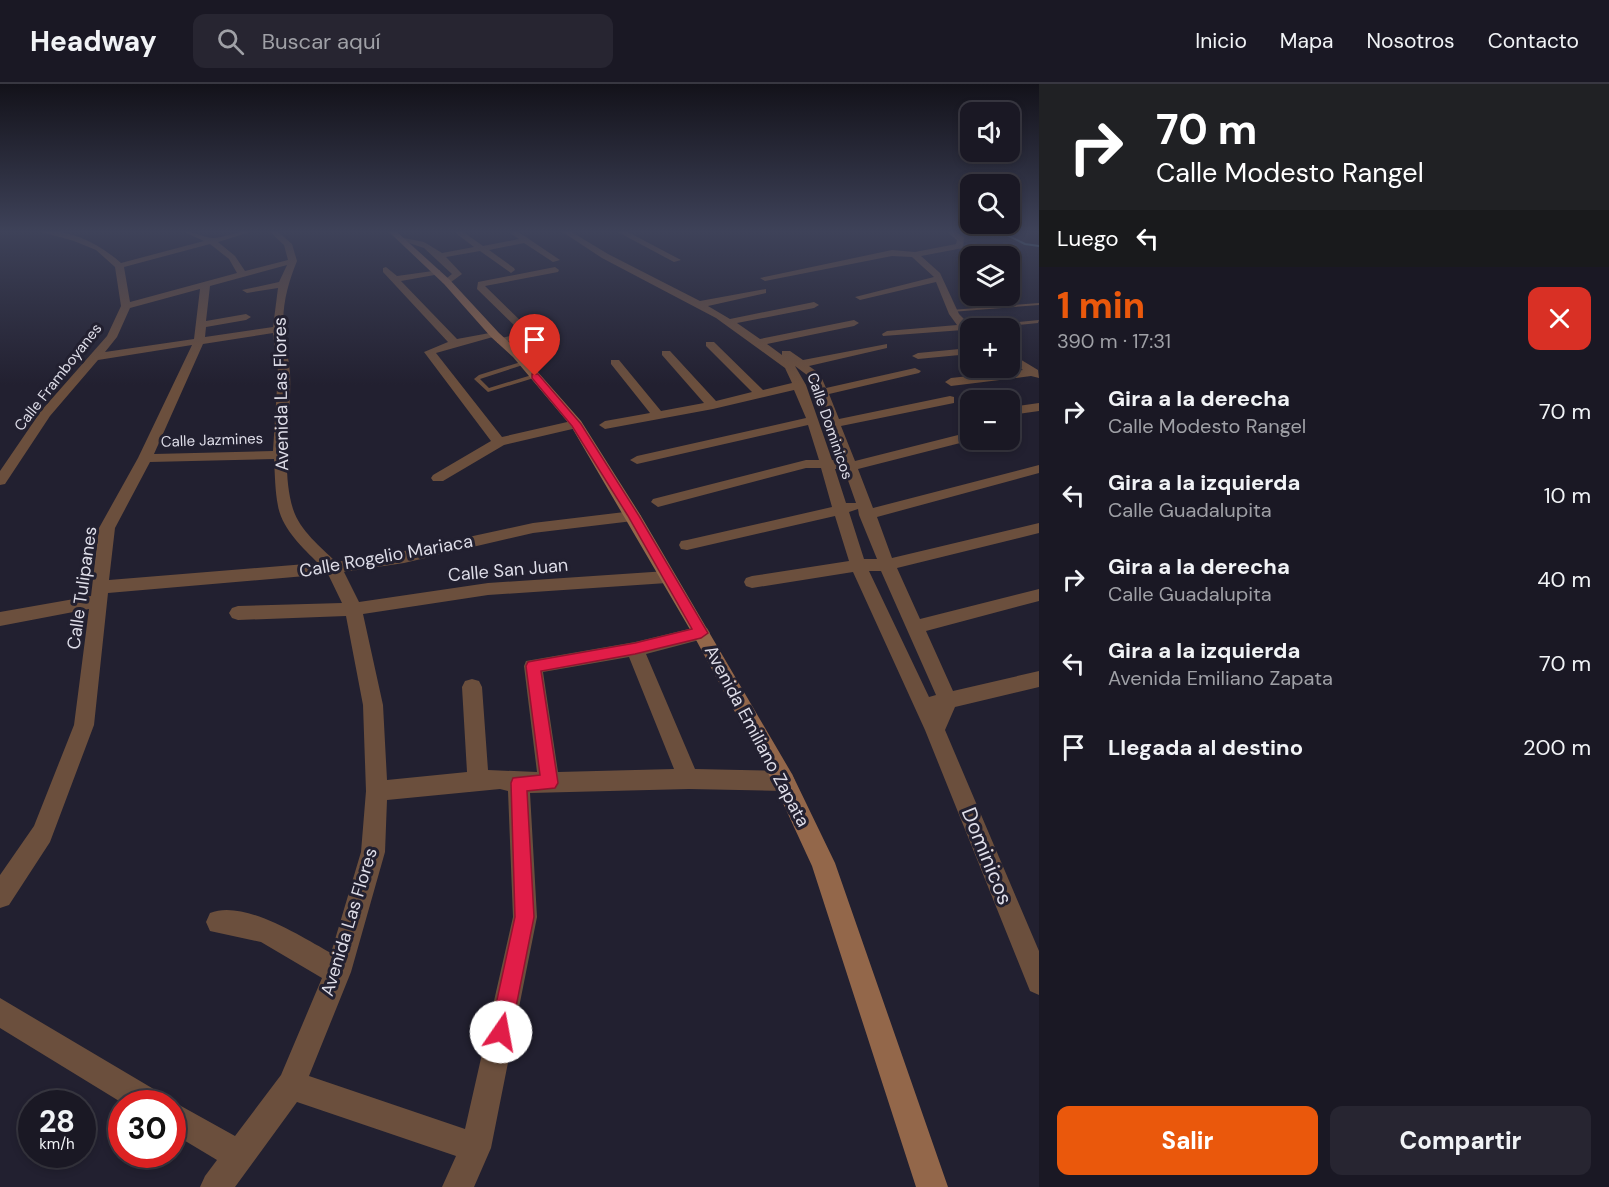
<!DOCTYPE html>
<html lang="es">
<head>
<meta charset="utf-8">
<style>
	:root { --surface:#1a1824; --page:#272531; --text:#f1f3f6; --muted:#9fa0a6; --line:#383741; --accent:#ea580c }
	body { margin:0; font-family:"DM Sans",sans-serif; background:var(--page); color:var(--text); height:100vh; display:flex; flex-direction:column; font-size:22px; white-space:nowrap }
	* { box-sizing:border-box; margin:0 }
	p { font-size:20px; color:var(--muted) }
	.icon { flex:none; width:33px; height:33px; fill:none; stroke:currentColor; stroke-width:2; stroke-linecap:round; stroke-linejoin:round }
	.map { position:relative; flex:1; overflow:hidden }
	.sheet { display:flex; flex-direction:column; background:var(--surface); width:570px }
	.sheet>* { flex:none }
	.guide { background:#202124; color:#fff; overflow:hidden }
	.controls { position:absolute; left:960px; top:18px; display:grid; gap:12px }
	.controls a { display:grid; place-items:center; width:60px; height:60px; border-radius:12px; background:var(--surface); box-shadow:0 3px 9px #0003,0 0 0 2px var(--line); font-size:30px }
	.speed { position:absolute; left:18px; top:1006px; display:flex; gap:12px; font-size:30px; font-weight:700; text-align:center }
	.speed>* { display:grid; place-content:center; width:78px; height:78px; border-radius:50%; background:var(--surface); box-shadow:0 3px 9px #0003,0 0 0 2px var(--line); line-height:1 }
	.speed small { font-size:15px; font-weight:400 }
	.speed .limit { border:9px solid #d22; background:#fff; color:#111 }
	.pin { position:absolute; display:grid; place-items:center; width:51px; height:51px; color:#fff; margin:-62px -26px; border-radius:50% 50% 50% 0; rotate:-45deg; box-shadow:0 0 6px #0007 }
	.pin .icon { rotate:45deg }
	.me { position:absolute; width:66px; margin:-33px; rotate:12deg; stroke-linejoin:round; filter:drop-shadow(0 0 4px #0008) }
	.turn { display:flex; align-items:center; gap:21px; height:126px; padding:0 18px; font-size:27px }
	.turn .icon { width:78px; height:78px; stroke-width:2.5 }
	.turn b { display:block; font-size:42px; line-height:51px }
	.then { display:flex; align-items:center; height:57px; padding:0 18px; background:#0003; gap:12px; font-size:22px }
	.round { display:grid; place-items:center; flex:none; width:63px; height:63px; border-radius:12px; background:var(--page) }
	.summary { display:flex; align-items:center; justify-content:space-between; height:102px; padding:0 18px }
	h1 { font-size:36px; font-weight:800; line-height:45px; color:var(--accent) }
	.action { display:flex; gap:12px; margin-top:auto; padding:12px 18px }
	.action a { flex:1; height:69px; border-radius:12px; background:var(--accent); color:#fff; font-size:24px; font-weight:800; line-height:69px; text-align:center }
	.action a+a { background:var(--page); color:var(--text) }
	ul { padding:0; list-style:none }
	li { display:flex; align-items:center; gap:18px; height:84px; padding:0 18px }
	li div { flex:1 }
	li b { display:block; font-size:22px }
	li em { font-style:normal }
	header { display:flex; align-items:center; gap:36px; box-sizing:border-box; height:84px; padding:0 30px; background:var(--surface); border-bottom:2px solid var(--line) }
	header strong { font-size:28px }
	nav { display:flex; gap:33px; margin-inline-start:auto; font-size:21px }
	.search { width:420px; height:54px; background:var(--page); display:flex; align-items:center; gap:15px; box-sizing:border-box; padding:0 21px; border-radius:12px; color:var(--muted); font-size:22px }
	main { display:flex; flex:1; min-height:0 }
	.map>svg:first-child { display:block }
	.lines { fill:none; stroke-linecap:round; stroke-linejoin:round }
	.stream { stroke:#5f95aa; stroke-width:2 }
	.lane { fill:#6b4f3d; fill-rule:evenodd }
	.street { fill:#6b4f3d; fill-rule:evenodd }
	.secondary { fill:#93674a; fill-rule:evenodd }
	.route { fill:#e11d48; stroke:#92132f; stroke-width:1.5 }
	.labels { text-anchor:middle; stroke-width:6; stroke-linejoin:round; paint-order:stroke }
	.far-street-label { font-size:15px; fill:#dedde8; stroke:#222030 }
	.street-label { font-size:18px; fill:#dedde8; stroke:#222030 }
	.near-street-label { font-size:21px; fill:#dedde8; stroke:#222030 }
</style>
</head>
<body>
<header>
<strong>Headway</strong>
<div class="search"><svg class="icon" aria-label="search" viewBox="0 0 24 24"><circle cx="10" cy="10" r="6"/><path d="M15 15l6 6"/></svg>Buscar aquí</div>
<nav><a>Inicio</a><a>Mapa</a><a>Nosotros</a><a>Contacto</a></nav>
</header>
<main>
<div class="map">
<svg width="1039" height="1103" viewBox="0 0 1039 1103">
	<rect width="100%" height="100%" fill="#222030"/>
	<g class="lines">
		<!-- stream -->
		<polyline class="stream" points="999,147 1025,160 1039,162"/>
		<!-- lane -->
		<g class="lane">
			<polygon points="1039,219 1039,221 951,228 949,227 951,226"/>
			<polygon points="1039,236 1038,239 989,244 977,244 980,242"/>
			<polygon points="524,277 527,279 526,280 480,295 489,304 535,290 537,291 537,293 488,308 474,295 479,291"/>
		</g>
		<!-- street -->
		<g class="street">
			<path d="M38 147C70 145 97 158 121 179L204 157 182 147C194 147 206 155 215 154 228 152 239 147 253 147L218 158 235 172 245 187 288 176 284 161 269 147H277L292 160 297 177C288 199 281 224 284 248 285 261 289 275 290 289 292 332 280 383 293 425 300 447 321 463 336 478L404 467 533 439 633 427 638 428 641 432 633 437 533 449 404 479 344 488 359 518 488 499 667 487 673 489 675 493 673 497 667 499 488 511 363 530 383 621 387 696 467 688 462 603 465 597 472 595 479 597 482 603 488 686 537 688 524 582 526 577 635 558 701 542 707 544 710 549 707 554 646 570 695 685 784 687 792 690 795 697 792 704 784 707 689 705 530 709 537 833 491 1064 474 1103H442L456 1072 297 1018 235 1103H200L205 1092 217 1076 172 1049V1020H124L0 944V914L162 1010 167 1019 172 1017 235 1052 281 991 322 894 261 858 210 847 206 838 210 829C244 815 301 853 331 869L361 768 366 707 363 621 346 532 238 536 232 534 229 529 232 524 238 522 342 519 328 490 108 509 94 641 50 758 9 821 0 824V791L34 742 74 641 89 525 0 542V528L91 512 99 444 138 374 192 261 98 276 50 332 5 400 0 401V387L41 327 107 252 121 222 115 183 96 166 74 157ZM210 160 229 175 237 189 130 218 124 183ZM287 181 279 198 242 206 247 209 278 204 273 243 205 253 206 243 246 236 251 233 246 230 206 237 210 202ZM200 205 194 255 105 268 117 253 130 224ZM273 249 278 288 273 367 154 370 203 260ZM274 375C275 391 275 407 278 422 282 445 303 464 318 479L109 496 115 444 150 378ZM629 573 674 685 558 688 543 588ZM500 705 508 707 513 833 465 1045 309 992 351 888 385 768 387 716Z"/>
			<polygon points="453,147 462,147 483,162 519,155 510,149 517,147 560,176 553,178 524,159 489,166 514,184 515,186 511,189 480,167 446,173 462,190 447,201 442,198 452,190 424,164 400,156 404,154 424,158 442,169 474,163"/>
			<path d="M561 147H570L608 170 700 217 766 205V209L708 222 730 235 814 218 819 221 814 224 737 239 760 255 854 236 859 239 854 242 767 260 782 271V267H790L803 276 887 260V264L809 282 820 290 826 304 915 284 921 287 919 289 829 310 839 335 950 312 954 313V319L841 342 855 377 970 348 972 356 858 385 873 424 1039 381V389L877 433 892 474 1039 439V449L897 484 920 535 1039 505V517L926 547 953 607 1039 587V603L955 623 945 646 1039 867V911L1030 907 925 646 853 488 752 504 746 502 744 498 746 494 752 492 849 477 835 432 687 466 681 465 679 461 681 457 687 456 832 423 821 384H806L658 423 651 418 653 415 806 376H819L808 341 637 380 630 376 637 372 806 334 794 306 713 325 605 345 599 341 605 337 650 329 611 280V276H619L661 327 704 319 662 271V267H670L716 317 752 308 706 262V258H714L763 306 792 299 785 284 716 234 602 174ZM795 282 811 294 841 377 832 376 806 301ZM835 385H844L856 419H846ZM858 425 859 431 877 475H864L849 428ZM869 487H881L936 611 929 613Z"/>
			<polygon points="616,147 626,147 681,176 674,178"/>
			<polygon points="946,147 955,147 964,153 963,164 921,172 940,189 959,230 973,244 970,244 970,250 963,246 883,252 882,250 887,247 957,241 949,230 936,198 860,216 855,213 934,193 912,173 892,172 765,197 760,194 892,166 915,168 956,160 957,156"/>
			<polygon points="386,183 397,192 440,186 440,190 401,197 457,255 495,248 500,251 436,269 502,353 576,336 582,340 581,343 504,361 443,397 433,397 431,394 433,391 491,357 424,268 448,258 383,188 383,184"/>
			<polygon points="555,183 559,186 558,188 485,202 533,249 528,255 497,259 497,255 522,249 477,205 478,198"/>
			<polygon points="970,264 970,270 918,275 912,272 918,269"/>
			<polygon points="1010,269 1038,286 1039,294 1031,292 951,302 945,298 951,294 1023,286 1010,277"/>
			<polygon points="1039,319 1039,327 1010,331 1010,323"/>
		</g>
		<!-- secondary -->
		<polygon class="secondary" points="388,147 396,147 450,196 499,249 521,269 581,337 641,432 792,690 835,779 948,1103 916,1103 812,782 776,704 695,554 571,342 513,273 491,253 444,200"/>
	</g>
	<!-- sky -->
	<linearGradient id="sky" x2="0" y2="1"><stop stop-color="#13121a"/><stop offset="0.49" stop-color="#3e4259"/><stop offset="1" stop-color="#3e4259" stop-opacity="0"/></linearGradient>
	<rect width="1039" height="301" fill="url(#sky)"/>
	<!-- route -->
	<polygon class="route" points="532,290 538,290 581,340 639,432 708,549 701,554 635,570 541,587 558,699 555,704 527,707 534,833 511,948 508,956 501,959 493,956 490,948 515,833 511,699 513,694 540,691 526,582 528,578 533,577 635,559 692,545 628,432 572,342 532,294"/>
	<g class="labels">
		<!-- far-street labels -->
		<g class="far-street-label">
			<text transform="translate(58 293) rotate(-52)" y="5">Calle Framboyanes</text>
			<text transform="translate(830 342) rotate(71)" y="5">Calle Dominicos</text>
			<text transform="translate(212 356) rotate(-2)" y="5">Calle Jazmines</text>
		</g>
		<!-- street labels -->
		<g class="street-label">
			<text transform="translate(281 310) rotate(-91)" y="6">Avenida Las Flores</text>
			<text transform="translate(386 472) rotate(-10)" y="6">Calle Rogelio Mariaca</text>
			<text transform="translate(508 486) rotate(-5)" y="6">Calle San Juan</text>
			<text transform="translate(82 504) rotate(-82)" y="6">Calle Tulipanes</text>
			<text transform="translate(757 652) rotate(62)" y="6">Avenida Emiliano Zapata</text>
			<text transform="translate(349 838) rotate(-73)" y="6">Avenida Las Flores</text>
		</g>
		<!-- near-street labels -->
		<g class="near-street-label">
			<text transform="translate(987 772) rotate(68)" y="7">Dominicos</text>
		</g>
	</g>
</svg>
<div class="controls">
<a><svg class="icon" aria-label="sound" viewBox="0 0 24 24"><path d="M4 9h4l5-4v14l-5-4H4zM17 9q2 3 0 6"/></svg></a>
<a><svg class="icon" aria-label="search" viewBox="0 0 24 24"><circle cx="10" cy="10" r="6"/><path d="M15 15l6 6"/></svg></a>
<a><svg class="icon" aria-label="layers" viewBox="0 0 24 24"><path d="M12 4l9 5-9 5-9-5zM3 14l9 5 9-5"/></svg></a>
<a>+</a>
<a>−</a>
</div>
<div class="speed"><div>28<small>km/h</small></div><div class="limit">30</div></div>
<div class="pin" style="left:535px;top:292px;background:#d93025"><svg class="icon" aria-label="arrive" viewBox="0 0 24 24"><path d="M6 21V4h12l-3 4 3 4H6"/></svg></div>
<svg class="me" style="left:501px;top:948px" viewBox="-20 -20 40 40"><circle r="19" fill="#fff"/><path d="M0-13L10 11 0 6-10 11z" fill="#e11d48"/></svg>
</div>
<section class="sheet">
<div class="guide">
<div class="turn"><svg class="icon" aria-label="right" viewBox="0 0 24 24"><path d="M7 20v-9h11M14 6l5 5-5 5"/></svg><div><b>70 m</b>Calle Modesto Rangel</div></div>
<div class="then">Luego<svg class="icon" aria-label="left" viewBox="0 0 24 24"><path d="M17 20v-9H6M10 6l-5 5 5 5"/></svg></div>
</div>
<div class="summary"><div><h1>1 min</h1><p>390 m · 17:31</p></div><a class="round" style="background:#d93025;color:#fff"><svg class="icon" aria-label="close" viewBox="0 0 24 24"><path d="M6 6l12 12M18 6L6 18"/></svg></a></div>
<ul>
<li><svg class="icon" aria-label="right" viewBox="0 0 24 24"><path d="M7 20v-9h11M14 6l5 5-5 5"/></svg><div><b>Gira a la derecha</b><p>Calle Modesto Rangel</p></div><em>70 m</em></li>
<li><svg class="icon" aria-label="left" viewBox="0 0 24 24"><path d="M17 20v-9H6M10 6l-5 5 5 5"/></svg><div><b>Gira a la izquierda</b><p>Calle Guadalupita</p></div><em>10 m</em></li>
<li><svg class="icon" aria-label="right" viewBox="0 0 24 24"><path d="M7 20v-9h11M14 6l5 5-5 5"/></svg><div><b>Gira a la derecha</b><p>Calle Guadalupita</p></div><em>40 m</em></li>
<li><svg class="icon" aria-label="left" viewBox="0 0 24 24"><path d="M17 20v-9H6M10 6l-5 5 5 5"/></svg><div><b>Gira a la izquierda</b><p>Avenida Emiliano Zapata</p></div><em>70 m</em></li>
<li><svg class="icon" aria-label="arrive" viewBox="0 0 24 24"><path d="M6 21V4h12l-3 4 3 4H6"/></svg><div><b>Llegada al destino</b></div><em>200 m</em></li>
</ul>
<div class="action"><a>Salir</a><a>Compartir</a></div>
</section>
</main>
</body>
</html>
